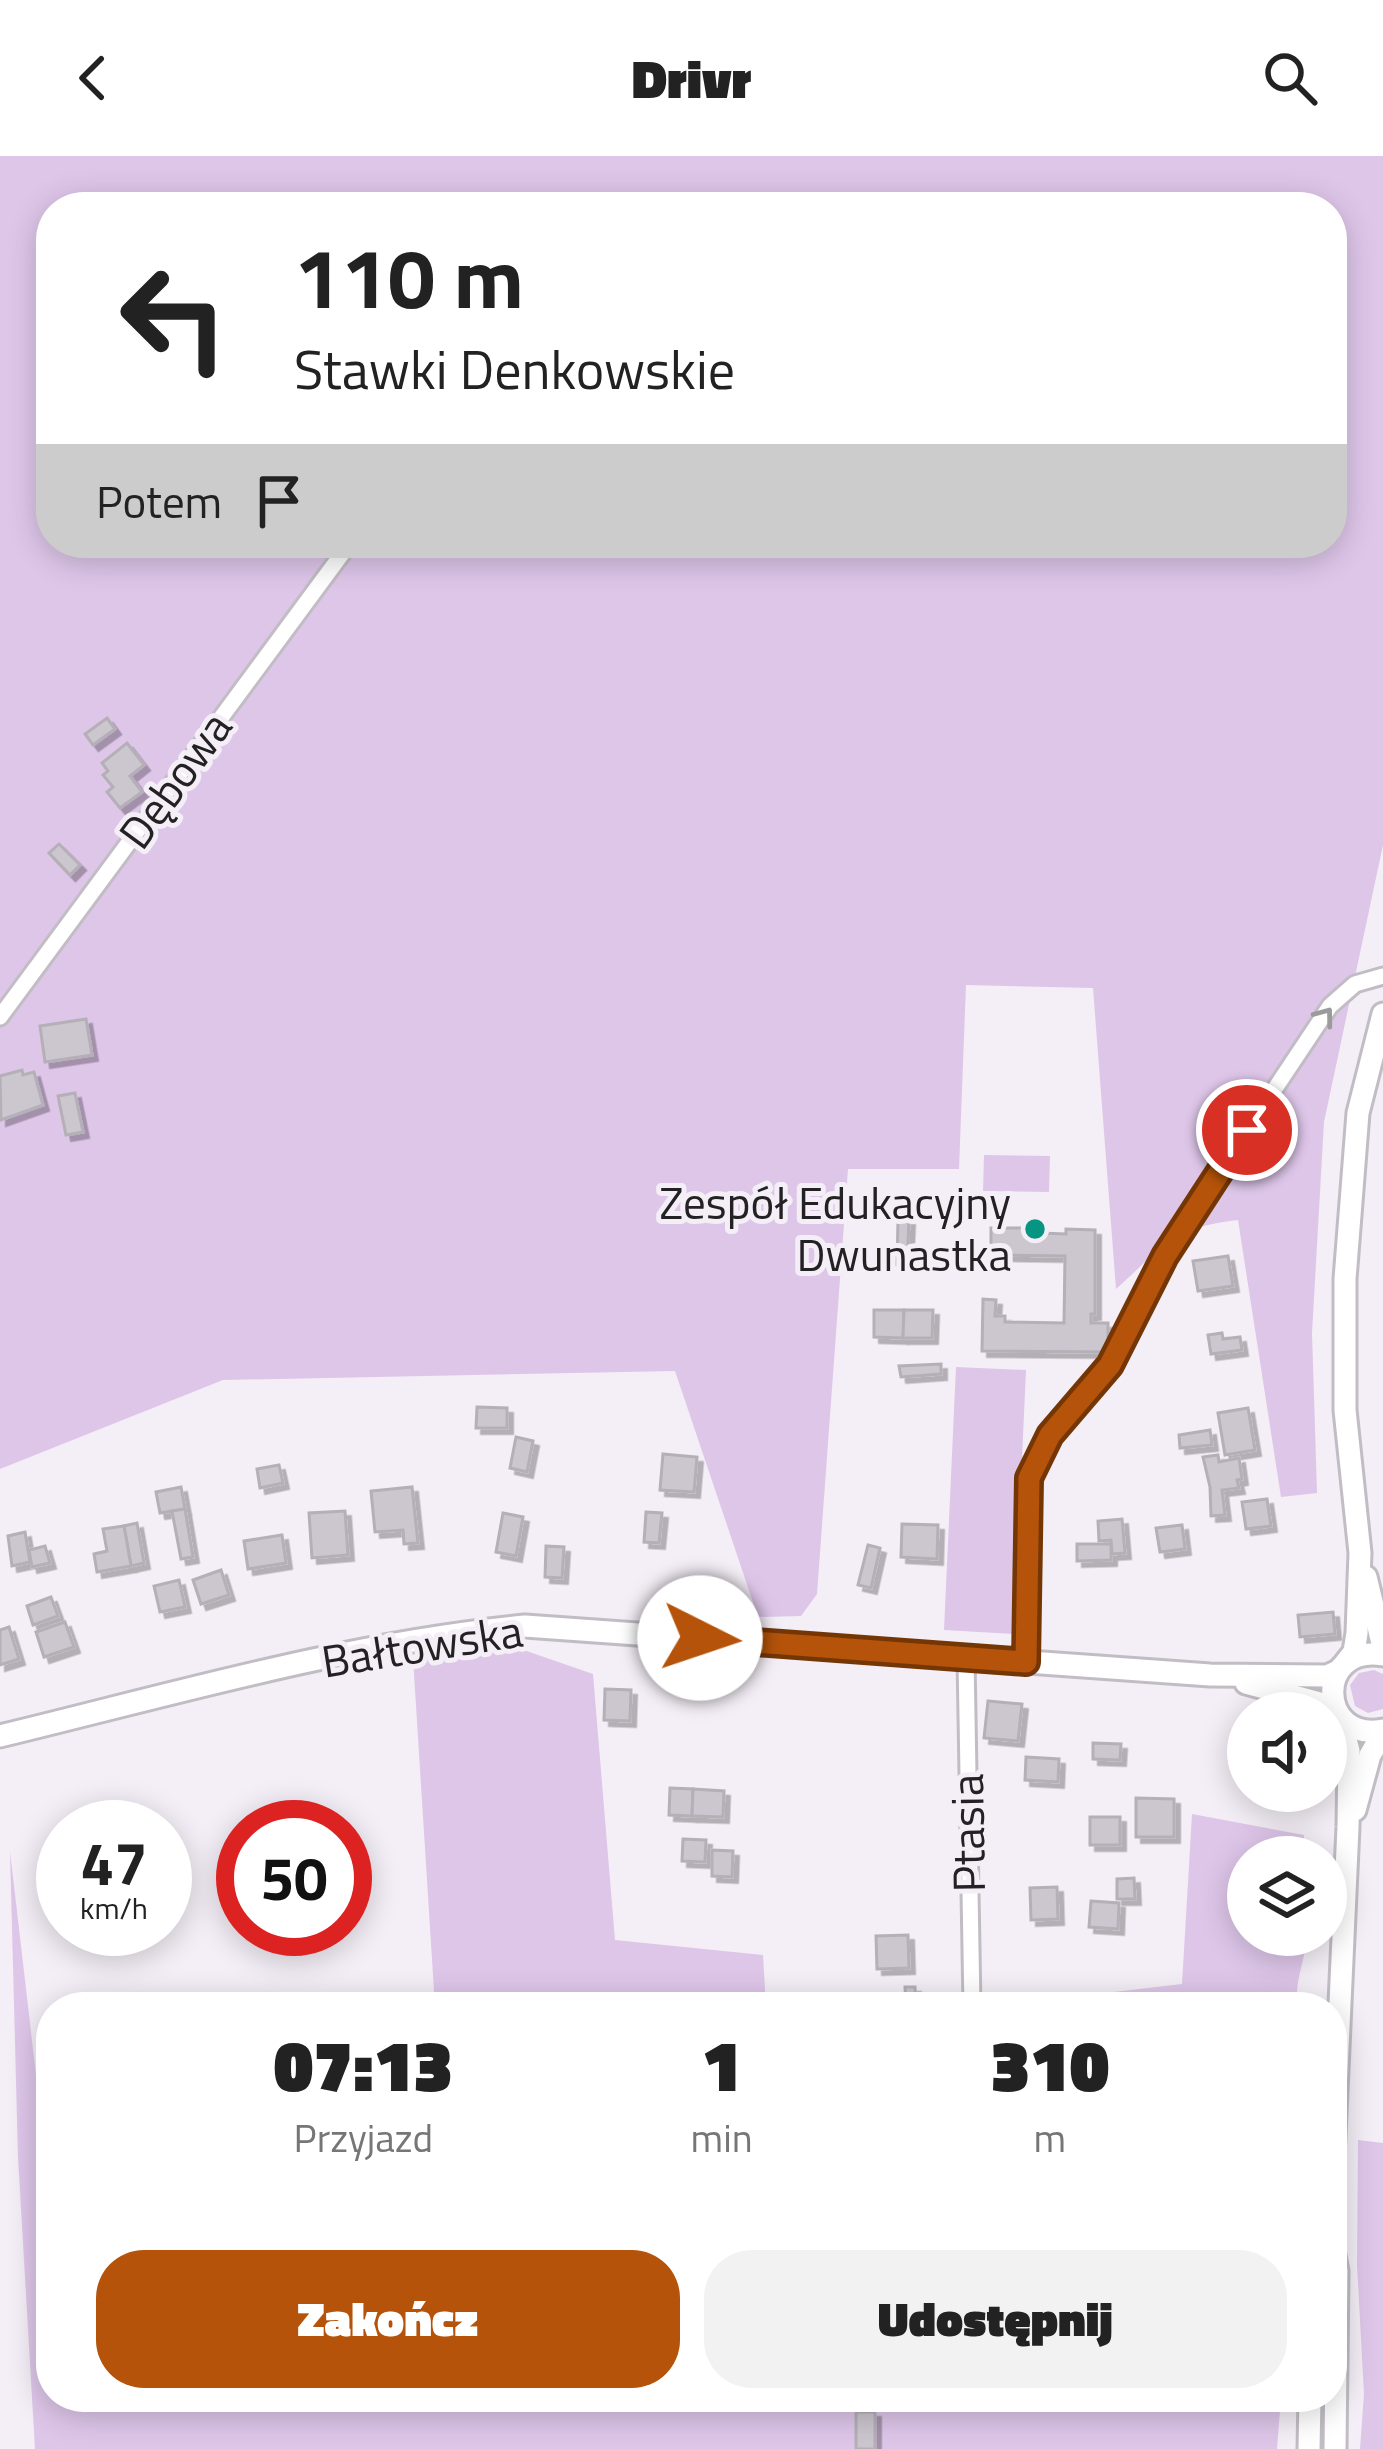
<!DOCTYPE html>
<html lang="pl">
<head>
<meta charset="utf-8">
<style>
	:root { --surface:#fff; --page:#f2f2f2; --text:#222; --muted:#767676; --accent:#b45309 }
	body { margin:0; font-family:"Titillium Web",sans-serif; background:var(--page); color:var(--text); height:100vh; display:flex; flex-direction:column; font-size:45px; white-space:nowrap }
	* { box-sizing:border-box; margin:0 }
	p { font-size:39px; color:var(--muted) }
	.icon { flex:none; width:66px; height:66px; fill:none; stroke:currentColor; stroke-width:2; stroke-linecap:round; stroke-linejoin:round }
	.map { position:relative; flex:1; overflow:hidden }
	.sheet { position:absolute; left:36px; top:1836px; width:1311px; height:420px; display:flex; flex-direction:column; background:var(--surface); border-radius:48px; box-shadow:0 6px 30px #0003 }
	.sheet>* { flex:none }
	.banner { position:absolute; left:36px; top:36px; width:1311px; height:366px; border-radius:48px; box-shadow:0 6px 30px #0003; background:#fff; color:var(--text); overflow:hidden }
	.buttons { position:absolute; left:1227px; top:1536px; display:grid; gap:24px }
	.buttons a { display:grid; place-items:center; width:120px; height:120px; border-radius:50%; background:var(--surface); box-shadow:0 6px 30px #0003; font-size:60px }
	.speed { position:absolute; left:36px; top:1644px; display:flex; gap:24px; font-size:60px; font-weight:700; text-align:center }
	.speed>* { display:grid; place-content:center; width:156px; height:156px; border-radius:50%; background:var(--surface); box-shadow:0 6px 30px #0003; line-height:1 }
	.speed small { font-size:30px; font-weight:400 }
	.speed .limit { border:18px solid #d22; background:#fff; color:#111 }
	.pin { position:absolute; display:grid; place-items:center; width:102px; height:102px; color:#fff; margin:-51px; border:6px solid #fff; border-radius:50%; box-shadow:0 3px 12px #0007 }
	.me { position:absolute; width:132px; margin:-66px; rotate:94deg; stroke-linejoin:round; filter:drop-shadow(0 0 9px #0008) }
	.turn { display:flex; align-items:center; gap:42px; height:252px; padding:0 60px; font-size:54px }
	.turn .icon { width:156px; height:156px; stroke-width:2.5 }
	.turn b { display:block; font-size:84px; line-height:102px }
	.then { display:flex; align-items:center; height:114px; padding:0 60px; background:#0003; gap:24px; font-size:45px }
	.eta { display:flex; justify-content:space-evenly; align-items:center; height:204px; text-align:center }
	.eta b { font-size:72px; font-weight:800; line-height:84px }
	.button { display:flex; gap:24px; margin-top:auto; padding:24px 60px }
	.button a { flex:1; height:138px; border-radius:48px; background:var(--accent); color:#fff; font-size:48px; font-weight:800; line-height:138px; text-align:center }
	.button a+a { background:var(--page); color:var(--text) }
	header { display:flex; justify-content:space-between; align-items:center; height:156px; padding:0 60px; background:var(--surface); font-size:54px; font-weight:800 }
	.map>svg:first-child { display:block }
	.green { fill:#dec6e9; fill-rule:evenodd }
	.building { fill:#ccc6cf; stroke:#b5afb8; stroke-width:3; filter:url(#shadow) }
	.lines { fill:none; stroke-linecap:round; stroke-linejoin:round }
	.minor-casing { stroke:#c2bdc5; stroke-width:21 }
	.secondary-casing { stroke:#c2bdc5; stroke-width:27 }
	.minor { stroke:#fff; stroke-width:15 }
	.secondary { stroke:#fff; stroke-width:21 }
	.oneway { stroke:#9c9b9c }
	.route-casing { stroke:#753606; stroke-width:30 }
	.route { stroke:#b45309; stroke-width:21 }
	.poi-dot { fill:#079481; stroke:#f4eef6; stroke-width:4.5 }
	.labels { text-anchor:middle; stroke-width:10; stroke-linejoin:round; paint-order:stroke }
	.street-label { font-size:45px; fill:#242124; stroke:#f4eef6 }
	.poi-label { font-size:45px; fill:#242124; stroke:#f4eef6; text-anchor:end }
</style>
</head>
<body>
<header><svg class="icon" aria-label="back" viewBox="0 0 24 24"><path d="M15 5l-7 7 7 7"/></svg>Drivr<svg class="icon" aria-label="search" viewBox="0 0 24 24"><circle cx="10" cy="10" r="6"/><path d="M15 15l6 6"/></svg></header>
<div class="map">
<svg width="1383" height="2293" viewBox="0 0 1383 2293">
	<defs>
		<filter id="shadow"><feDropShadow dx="5.5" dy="5.5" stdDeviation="0" flood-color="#0004"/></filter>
	</defs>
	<rect width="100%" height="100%" fill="#f4eef6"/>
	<!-- green -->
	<g class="green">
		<path d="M0 0H1383V689L1324 966 1312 1177 1317 1337 1281 1341 1238 1064C1172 1071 1163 1091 1116 1133L1093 832 966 829 959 1013H848L817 1438 801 1460 758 1461 675 1215 223 1224 0 1313ZM51 51H1332V387H51Z"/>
		<polygon points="984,999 1050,1000 1049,1036 983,1035"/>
		<polygon points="956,1211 1026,1214 1014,1478 944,1474"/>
		<polygon points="518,1492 593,1518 615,1784 763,1799 766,1851 435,1851 413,1502"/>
		<polygon points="1374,1514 1383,1518 1383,1553 1368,1557 1355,1550 1350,1529 1359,1517"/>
		<path d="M1192 1658 1304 1679V1701H1248V1779H1307C1306 1804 1293 1827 1298 1851H1037V1845L1182 1828Z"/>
		<polygon points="10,1695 51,2048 51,2241 949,2241 1031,2247 1032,2241 1281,2241 1277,2293 35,2293 18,2001"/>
		<polygon points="1358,1984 1383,1987 1383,2293 1360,2293 1364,2238 1357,2109"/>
	</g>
	<!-- building -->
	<g class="building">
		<polygon points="107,562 115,573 93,589 85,578"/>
		<polygon points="127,587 144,609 130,620 142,636 120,652 107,636 113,631 103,619 108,615 102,607"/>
		<polygon points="59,688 80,709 70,719 49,697"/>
		<polygon points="86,863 92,899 45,906 40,870"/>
		<polygon points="22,914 23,919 34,916 43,949 1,964 0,920"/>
		<polygon points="75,937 83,976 66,979 58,940"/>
		<polygon points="898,1064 909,1064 907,1110 897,1109"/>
		<polygon points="991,1072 1041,1072 1040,1077 1066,1078 1066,1073 1095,1074 1095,1158 1091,1158 1091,1167 1108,1167 1108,1196 982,1195 983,1143 996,1144 995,1160 1005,1160 1005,1166 1064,1167 1065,1100 991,1099"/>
		<polygon points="1228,1100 1233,1130 1198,1135 1193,1105"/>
		<polygon points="874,1154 904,1154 903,1182 874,1181"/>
		<polygon points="904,1154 933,1154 932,1182 903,1182"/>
		<polygon points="1222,1177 1223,1183 1240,1181 1242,1194 1211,1198 1208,1179"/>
		<polygon points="941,1208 941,1218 901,1221 899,1210"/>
		<polygon points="477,1251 507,1252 507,1272 476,1272"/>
		<polygon points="1248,1252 1255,1294 1225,1299 1218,1257"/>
		<polygon points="1210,1274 1212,1289 1180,1292 1179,1279"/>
		<polygon points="516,1281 533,1285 527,1316 510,1312"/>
		<polygon points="663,1298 697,1301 694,1336 660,1334"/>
		<polygon points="1218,1299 1219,1306 1239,1302 1242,1323 1237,1324 1239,1332 1222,1334 1225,1359 1211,1360 1210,1331 1203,1301"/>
		<polygon points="279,1309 283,1327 260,1332 257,1313"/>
		<polygon points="181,1331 185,1353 160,1357 156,1336"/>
		<polygon points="412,1331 418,1387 404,1388 403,1374 375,1376 371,1335"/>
		<polygon points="1267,1343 1271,1370 1246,1373 1242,1346"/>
		<polygon points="185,1353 193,1401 181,1403 172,1355"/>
		<polygon points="345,1355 348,1399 312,1402 309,1357"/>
		<polygon points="646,1356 662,1357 659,1387 644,1386"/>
		<polygon points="503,1357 523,1361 516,1400 496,1396"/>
		<polygon points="1122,1363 1125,1397 1112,1398 1111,1384 1099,1385 1098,1365"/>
		<polygon points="137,1367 144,1407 131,1410 124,1370"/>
		<polygon points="902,1368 938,1369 937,1403 901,1401"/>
		<polygon points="1182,1369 1185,1393 1160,1396 1156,1372"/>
		<polygon points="124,1370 131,1410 97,1416 94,1398 107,1395 103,1373"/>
		<polygon points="25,1376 30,1406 12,1410 8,1380"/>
		<polygon points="282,1379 286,1407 248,1413 244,1385"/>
		<polygon points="1077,1388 1111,1388 1111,1404 1077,1405"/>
		<polygon points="868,1389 880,1392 871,1432 858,1429"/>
		<polygon points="45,1390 50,1407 32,1411 29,1394"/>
		<polygon points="546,1390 564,1391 562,1422 545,1421"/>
		<polygon points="221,1414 229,1439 201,1448 193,1424"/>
		<polygon points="179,1424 185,1451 160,1456 154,1430"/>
		<polygon points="51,1441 58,1460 33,1469 27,1450"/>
		<polygon points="1333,1456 1335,1478 1300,1481 1298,1459"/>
		<polygon points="65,1466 74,1491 44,1501 36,1476"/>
		<polygon points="9,1471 19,1503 0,1509 0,1474"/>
		<polygon points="605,1533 631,1534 630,1565 604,1564"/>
		<polygon points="988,1545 1022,1548 1018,1585 984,1582"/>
		<polygon points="1093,1587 1121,1588 1120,1604 1093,1603"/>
		<polygon points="1026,1601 1059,1603 1058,1626 1025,1624"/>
		<polygon points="670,1632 693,1633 692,1660 669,1659"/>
		<polygon points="693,1633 724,1635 723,1661 692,1660"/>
		<polygon points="1136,1642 1174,1643 1174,1681 1136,1681"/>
		<rect x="1090" y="1661" width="30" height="28"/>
		<polygon points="683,1683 706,1684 705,1706 682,1705"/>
		<polygon points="712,1694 733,1695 732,1721 712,1720"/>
		<polygon points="1134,1722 1135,1743 1117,1743 1117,1723"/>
		<polygon points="1057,1731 1058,1763 1031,1764 1030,1732"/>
		<polygon points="1091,1745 1119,1747 1118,1773 1089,1771"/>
		<polygon points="908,1779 909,1812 877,1813 876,1780"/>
		<polygon points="905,1831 915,1831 916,1851 906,1851"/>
		<rect x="856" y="2256" width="19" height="37"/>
	</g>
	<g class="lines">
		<!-- minor casing -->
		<g class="minor-casing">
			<g id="minor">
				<polyline points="0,861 350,387"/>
				<polyline points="966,1502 972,1851"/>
				<polyline points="1026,1506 1029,1322 1050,1279 1110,1209 1178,1078 1330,850 1355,828 1383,820"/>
			</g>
		</g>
		<!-- secondary casing -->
		<g class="secondary-casing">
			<g id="secondary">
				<polyline points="1366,1421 1383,1491"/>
				<path d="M1383 1499C1314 1488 1318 1587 1383 1574"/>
				<polyline points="1346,1506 1354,1496 1357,1477 1360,1397 1345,1254 1345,1123 1358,957 1383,858"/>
				<polyline points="1246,1527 1334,1551"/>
				<path d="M0 1580C174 1538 347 1487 525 1470L1210 1519 1327 1520 1338 1515"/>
				<polyline points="1355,1654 1370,1599 1383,1577"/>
				<polyline points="1332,2024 1348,1671 1349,1595 1340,1561"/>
				<polyline points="1332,2089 1337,2115 1335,2293"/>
				<polyline points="1309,2293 1310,2241"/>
			</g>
		</g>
		<!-- minor -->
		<use href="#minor" class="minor"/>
		<!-- secondary -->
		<use href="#secondary" class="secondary"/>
	</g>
	<!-- one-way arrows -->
	<defs><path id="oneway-chevron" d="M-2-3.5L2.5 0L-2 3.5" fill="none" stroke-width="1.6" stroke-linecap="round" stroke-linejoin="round" transform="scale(3)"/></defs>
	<use class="oneway" href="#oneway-chevron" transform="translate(1325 860) rotate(-53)"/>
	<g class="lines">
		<!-- route casing -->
		<g class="route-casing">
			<polyline id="route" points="700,1482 1026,1506 1029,1322 1050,1279 1110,1209 1165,1100 1247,974"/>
		</g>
		<!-- route -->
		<use href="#route" class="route"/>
	</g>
	<!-- markers -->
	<circle class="poi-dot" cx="1035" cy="1073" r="12"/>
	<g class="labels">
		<!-- street labels -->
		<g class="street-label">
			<text transform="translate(175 624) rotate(-54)" y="16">Dębowa</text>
			<text transform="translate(422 1490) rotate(-9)" y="16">Bałtowska</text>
			<text transform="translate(968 1677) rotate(-91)" y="16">Ptasia</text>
		</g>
		<!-- poi labels -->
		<g class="poi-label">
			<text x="1011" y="1063">Zespół Edukacyjny<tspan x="1011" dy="52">Dwunastka</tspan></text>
		</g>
	</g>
</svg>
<div class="buttons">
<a><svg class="icon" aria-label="sound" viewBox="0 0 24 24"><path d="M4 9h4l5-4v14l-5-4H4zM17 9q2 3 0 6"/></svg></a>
<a><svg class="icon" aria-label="layers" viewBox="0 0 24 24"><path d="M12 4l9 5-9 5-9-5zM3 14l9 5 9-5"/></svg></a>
</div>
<div class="speed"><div>47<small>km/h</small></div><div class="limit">50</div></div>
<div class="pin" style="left:1247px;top:974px;background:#d93025"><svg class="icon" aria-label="arrive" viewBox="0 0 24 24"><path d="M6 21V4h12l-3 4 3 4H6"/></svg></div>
<svg class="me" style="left:700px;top:1482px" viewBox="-20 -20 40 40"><circle r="19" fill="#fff"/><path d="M0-13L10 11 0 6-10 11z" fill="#b45309"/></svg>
<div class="banner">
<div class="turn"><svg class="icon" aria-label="left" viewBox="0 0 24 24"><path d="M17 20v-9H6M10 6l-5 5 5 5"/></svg><div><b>110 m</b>Stawki Denkowskie</div></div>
<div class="then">Potem<svg class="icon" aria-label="arrive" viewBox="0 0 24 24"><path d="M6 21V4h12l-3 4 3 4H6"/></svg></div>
</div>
<section class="sheet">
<div class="eta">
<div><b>07:13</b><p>Przyjazd</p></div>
<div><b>1</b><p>min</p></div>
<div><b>310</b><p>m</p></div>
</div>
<div class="button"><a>Zakończ</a><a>Udostępnij</a></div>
</section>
</div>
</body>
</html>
